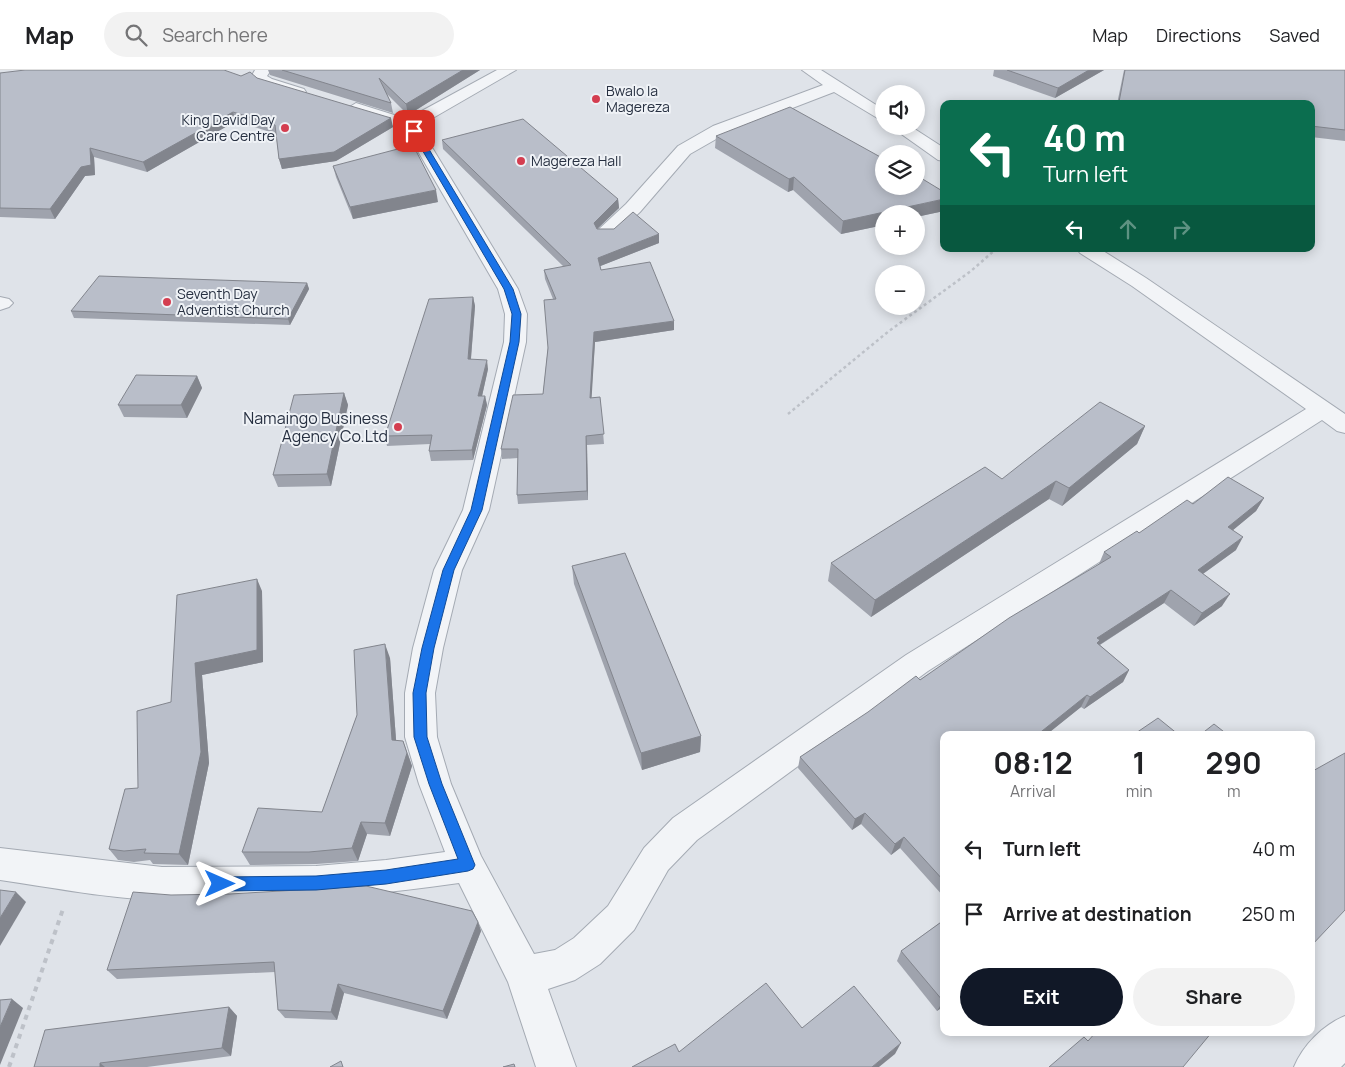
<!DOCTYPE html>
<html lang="en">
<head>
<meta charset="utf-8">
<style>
	:root { --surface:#fff; --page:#f2f2f2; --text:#202124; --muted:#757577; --line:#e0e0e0; --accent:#111827 }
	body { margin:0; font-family:Manrope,sans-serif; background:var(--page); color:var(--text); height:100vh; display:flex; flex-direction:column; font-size:19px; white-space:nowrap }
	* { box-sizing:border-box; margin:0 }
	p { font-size:16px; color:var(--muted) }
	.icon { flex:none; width:28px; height:28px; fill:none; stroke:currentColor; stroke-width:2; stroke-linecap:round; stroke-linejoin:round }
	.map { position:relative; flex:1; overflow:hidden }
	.details { position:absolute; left:940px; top:661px; width:375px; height:305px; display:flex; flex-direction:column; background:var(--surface); border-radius:10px; box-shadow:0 2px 12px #0003 }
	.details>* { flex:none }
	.top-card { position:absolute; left:940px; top:30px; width:375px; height:152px; border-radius:10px; box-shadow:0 2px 12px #0003; background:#0b6e4f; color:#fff; overflow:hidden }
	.fabs { position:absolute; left:875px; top:15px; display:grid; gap:10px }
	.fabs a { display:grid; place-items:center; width:50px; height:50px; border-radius:50%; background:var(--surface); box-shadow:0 2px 12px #0003; font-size:25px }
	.pin { position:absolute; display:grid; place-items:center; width:42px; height:42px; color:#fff; margin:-21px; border-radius:10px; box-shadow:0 2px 8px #0006 }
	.me { position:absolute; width:55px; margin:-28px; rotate:90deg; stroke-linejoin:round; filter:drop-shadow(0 0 4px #0008) }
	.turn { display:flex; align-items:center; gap:18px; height:105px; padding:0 20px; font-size:22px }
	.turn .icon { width:65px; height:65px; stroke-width:2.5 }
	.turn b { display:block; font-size:35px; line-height:42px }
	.lanes { display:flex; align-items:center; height:48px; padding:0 20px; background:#0003; justify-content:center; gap:25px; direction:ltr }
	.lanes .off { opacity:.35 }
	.eta { display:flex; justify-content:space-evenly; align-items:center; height:85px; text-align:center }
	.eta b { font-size:30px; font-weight:700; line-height:35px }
	.button { display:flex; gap:10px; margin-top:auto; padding:10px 20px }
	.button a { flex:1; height:58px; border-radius:30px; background:var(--accent); color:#fff; font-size:20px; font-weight:700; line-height:58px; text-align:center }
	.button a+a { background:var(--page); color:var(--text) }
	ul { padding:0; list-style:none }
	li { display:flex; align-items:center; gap:15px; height:65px; padding:0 20px }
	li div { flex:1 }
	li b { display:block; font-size:19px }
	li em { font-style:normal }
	header { display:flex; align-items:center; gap:30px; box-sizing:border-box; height:70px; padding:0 25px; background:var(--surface); border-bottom:1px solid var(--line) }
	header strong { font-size:24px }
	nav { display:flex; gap:28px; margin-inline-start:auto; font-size:18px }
	.search { width:350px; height:45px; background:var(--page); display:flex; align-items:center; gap:12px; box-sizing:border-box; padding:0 18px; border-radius:28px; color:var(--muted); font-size:19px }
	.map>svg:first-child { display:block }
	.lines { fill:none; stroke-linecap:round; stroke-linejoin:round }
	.minor-casing { stroke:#a4aab3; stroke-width:2 }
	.path-far1 { stroke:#bdc1c8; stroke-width:2.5; stroke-dasharray:3 3; stroke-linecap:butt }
	.path { stroke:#bdc1c8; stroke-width:4; stroke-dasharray:5 5; stroke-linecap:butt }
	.minor { fill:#f2f4f7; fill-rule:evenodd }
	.wall { fill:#9fa3ad }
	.shaded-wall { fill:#82858d }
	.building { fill:#b9bec9; stroke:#82858d }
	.route { fill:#1a73e8; stroke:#114b97 }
	.poi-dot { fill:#d43e50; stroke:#eff2f6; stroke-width:2 }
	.labels { text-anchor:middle; stroke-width:4; stroke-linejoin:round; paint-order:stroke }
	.far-poi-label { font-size:14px; fill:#273041; stroke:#eff2f6; text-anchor:start }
	.poi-label { font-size:16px; fill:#273041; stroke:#eff2f6; text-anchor:end }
</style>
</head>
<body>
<header>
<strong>Map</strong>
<div class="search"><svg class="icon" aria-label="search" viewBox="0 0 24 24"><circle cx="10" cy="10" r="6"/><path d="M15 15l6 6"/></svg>Search here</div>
<nav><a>Map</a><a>Directions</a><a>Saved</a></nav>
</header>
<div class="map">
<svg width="1345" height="997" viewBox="0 0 1345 997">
	<rect width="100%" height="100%" fill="#dfe3e9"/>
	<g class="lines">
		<!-- minor casing -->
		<g class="minor-casing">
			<g id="minor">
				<polygon points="255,0 271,0 267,6 272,9 304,19 306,22 298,27 260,15 251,7"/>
				<path d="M497 0H516L419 56 518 219 527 244 526 272 489 440 462 500 443 578 435 623 437 667 451 714 481 786 534 884 555 880 574 868 608 836 644 778 673 748 906 585 1306 339 1132 216 1080 183 1077 179H1100L1146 208 1345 344V363L1337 361 1322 350 928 601 697 770 668 800 634 860 600 894 575 910 548 919 576 997H536L508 912 459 813C361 827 262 835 163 831 108 828 54 818 0 810V778L162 797 316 796 386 790 445 782 419 714 405 667V623L413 578 434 500 463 440 504 272 505 244 498 219 408 64 403 59 350 41 348 38 356 33 407 49Z"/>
				<polygon points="802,0 821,0 884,40 884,52 834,22 725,64 690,84 640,142 613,167 599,167 596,163 599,159 626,134 678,76 713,56 823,15"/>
				<polygon points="890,56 910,56 944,78 944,91 938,90"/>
				<polygon points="0,227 9,229 13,233 9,237 0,240"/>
				<path d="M1345 946V993L1341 997H1294C1303 975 1323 955 1345 946Z"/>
			</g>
		</g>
		<!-- path-far1 -->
		<polyline class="path-far1" points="788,344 889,261 971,201 996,179"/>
		<!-- path -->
		<polyline class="path" points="9,997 63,839"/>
		<!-- minor -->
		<use href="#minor" class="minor"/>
	</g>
	<!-- wall -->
	<g class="wall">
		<polygon points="268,0 480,0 408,45 387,24 391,33 393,43 270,5"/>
		<polygon points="994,0 1104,0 1055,28 993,6"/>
		<polygon points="1124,0 1345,0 1345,71 1311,67 1311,34 1117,34"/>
		<polygon points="0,3 241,6 257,8 393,57 336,91 282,99 279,89 276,64 236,51 147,102 94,87 95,105 85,106 55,149 0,147"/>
		<polygon points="716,66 944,141 916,147 916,144 884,144 884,155 841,164 793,120 788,122 715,78"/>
		<polygon points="442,70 618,129 619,138 597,159 659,173 600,196 601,200 674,260 595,272 591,328 600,327 604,374 587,375 588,430 518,434 517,425 518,388 502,389 501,379 543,324 553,229 545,209 544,200 564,197 443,79"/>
		<polygon points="333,96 438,132 353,149 336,107"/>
		<polygon points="307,213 309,219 290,255 74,248 71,241"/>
		<polygon points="473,227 475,236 471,289 488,299 482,326 485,326 487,335 473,390 431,391 429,381 430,374 387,376 385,366"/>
		<polygon points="197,306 202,318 187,348 124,347 118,335"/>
		<polygon points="344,323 348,335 331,416 278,417 273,405"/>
		<polygon points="1145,356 1137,374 1062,436 1049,429 871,547 828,511 831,493"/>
		<polygon points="1264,428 1256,441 1233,460 1236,480 1203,504 1222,536 1194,556 1164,533 1100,575 1129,600 1123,612 1084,639 1081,637 1046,665 944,665 944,827 900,778 891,785 861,754 852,760 798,698 800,687 1099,494 1104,482 1193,434"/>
		<polygon points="572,496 701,666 700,682 642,700 574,514"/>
		<polygon points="262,521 263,592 202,605 209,693 188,795 153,794 150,790 134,792 118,790 109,779 138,718 171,632"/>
		<polygon points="390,588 396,670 408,684 412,696 390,766 367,764 358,791 316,794 250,795 242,782 322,742 357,645"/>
		<polygon points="944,850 944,936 937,941 897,891 901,881"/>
		<polygon points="478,852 481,861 447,949 344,923 337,950 285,948 278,940 275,902 117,909 107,900"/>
		<polygon points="229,937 237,946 231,986 147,997 34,997"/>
	</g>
	<!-- shaded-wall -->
	<g class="shaded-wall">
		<polygon points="463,0 480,0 408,45 406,34"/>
		<polygon points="1089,0 1104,0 1055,28 1058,18"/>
		<polygon points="233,42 236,51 147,102 143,92"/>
		<polygon points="391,48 393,57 336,91 282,99 279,89"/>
		<polygon points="90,78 94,87 95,105 85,106 55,149 50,139"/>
		<polygon points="794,107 793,120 788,122 789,109"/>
		<polygon points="436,120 438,132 353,149 350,137"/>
		<polygon points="618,129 619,138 594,162 594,153"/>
		<polygon points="944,129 944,141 916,147 916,144 884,144 884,155 841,164 843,151"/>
		<polygon points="659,164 659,173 598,197 598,188"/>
		<polygon points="307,213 309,219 290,255 288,249"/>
		<polygon points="473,227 475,236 470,299 468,289"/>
		<polygon points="674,251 674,260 595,272 591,338 590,328 594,262"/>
		<polygon points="487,290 488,299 480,335 478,326"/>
		<polygon points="197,306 202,318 187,348 181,335"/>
		<polygon points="344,323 348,335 331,416 327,404"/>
		<polygon points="485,326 487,335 473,390 472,380"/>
		<polygon points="1145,356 1137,374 1062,436 1069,418"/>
		<polygon points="586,366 587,375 588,430 587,421"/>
		<polygon points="1056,411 1049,429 871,547 875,530"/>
		<polygon points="1264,428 1256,441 1221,470 1228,457"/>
		<polygon points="1243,467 1236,480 1190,513 1198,500"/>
		<polygon points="257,509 262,521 263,592 202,605 209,693 188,795 179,784 195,593"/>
		<polygon points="1171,520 1164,533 1096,577 1097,568"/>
		<polygon points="1230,524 1222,536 1194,556 1202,543"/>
		<polygon points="385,574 390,588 397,683 392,670"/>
		<polygon points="1129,600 1123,612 1084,639 1090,627"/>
		<polygon points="1087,625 1081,637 1046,665 1037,665"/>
		<polygon points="701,666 700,682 642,700 641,683"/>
		<polygon points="403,671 412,696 390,766 385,753"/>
		<polygon points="865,743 861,754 852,760 855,749"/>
		<polygon points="361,752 367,764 358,791 352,778"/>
		<polygon points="904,767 900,778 891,785 895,774"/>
		<polygon points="16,822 26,832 0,876 0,848"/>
		<polygon points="478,852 481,861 447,949 443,941"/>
		<polygon points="338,914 344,923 337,950 331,942"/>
		<polygon points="12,929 23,938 0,995 0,957"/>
		<polygon points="944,930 944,936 937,941 943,931"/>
		<polygon points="229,937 237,946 231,986 222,978"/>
		<polygon points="901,973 895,984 879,997 872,997"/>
		<polygon points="100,993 105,997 100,997"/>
	</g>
	<!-- building -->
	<g class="building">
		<polygon points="25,0 224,0 241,6 250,2 257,8 391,48 334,82 279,89 275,55 233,42 143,92 90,78 91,95 81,97 50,139 0,138 0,3"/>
		<polygon points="282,0 463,0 406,34 379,8 391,33"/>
		<polygon points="1007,0 1089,0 1058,18"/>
		<polygon points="1125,0 1345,0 1345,60 1311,56 1311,34 1132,34 1119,32"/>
		<polygon points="790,37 884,89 884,116 916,116 916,105 944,122 944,129 843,151 794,107 789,109 716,66"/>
		<polygon points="523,49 618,129 594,153 597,159 614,159 633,142 659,164 598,188 601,200 650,192 674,251 594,262 590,328 600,327 604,364 586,366 587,421 517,425 518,379 501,379 513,325 543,324 548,278 544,230 556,229 544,200 571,195 442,70"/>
		<polygon points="413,75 436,120 350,137 333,96"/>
		<polygon points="99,206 307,213 288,249 71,241"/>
		<polygon points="473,227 468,289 487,290 478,326 485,326 472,380 429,381 432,365 385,366 429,229"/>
		<polygon points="136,305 197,306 181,335 118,335"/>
		<polygon points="344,323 327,404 273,405 294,325"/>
		<polygon points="1100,332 1145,356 1069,418 1056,411 875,530 831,493 985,397 1002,409"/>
		<polygon points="1228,407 1264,428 1228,457 1243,467 1198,500 1230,524 1202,543 1171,520 1097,568 1100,570 1097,573 1129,600 1090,627 1087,625 1037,665 944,665 944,811 904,767 895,774 865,743 855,749 800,687 868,642 916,606 920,610 1009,548 1111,487 1104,482 1137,461 1139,463 1187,430 1193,434"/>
		<polygon points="625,483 701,666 641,683 572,496"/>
		<polygon points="257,509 257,580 195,593 201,682 179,784 144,783 146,779 124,781 109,779 125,719 138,718 137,641 171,632 177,525"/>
		<polygon points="385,574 392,670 403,671 407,683 385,753 361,752 352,778 309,782 242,782 258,738 322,742 357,645 354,580"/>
		<polygon points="1158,648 1179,665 1133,665"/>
		<polygon points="1214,654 1228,665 1200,665"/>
		<polygon points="1345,683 1345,840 1311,876 1311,702"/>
		<polygon points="366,816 472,841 478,852 443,941 338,914 331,942 278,940 274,892 107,900 133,822 171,825 230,824"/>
		<polygon points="0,820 16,822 0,848"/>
		<polygon points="944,850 944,930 943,931 901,881"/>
		<polygon points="766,913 802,958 854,916 901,973 872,997 632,997 675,974 679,982"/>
		<polygon points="12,929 0,957 0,930"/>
		<polygon points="229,937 222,978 100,993 100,997 34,997 45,960"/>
		<polygon points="1096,962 1212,962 1183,997 1049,997 1084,967 1088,971"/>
		<polygon points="341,991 343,997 330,997"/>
		<polygon points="514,994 515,997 503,997"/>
	</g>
	<!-- route -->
	<polygon class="route" points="414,59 418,61 513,219 521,244 519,272 482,440 454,500 434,578 426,623 427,667 442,714 475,795 473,799 468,801 386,814 316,820 220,821 215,819 213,814 215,809 220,807 316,806 386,800 458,789 429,714 414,667 413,623 422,578 443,500 471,440 510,272 512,244 504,219 411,61"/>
	<!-- markers -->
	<g class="poi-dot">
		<circle cx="596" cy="29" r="5"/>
		<circle cx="285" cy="58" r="5"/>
		<circle cx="521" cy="91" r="5"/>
		<circle cx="167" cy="232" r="5"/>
		<circle cx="398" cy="357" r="5"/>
	</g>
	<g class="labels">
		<!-- far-poi labels -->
		<g class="far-poi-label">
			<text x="606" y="26">Bwalo la<tspan x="606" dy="16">Magereza</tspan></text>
			<text x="275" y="55" text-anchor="end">King David Day<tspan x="275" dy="16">Care Centre</tspan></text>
			<text x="531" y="96">Magereza Hall</text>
			<text x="177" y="229">Seventh Day<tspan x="177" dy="16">Adventist Church</tspan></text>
		</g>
		<!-- poi labels -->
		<g class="poi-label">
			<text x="388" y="354">Namaingo Business<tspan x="388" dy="18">Agency Co.Ltd</tspan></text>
		</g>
	</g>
</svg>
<div class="fabs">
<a><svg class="icon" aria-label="sound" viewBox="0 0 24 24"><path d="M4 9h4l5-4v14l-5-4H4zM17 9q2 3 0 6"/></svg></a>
<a><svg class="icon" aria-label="layers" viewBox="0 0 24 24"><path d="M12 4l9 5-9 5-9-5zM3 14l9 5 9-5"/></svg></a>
<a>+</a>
<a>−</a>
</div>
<div class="pin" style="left:414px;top:61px;background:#d93025"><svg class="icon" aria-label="arrive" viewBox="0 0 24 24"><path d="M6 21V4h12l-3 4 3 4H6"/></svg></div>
<svg class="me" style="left:220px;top:814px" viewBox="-20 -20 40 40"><path d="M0-17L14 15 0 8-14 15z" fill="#1a73e8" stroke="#fff" stroke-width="4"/></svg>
<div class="top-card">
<div class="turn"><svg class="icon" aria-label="left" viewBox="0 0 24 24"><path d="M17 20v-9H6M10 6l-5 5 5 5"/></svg><div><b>40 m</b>Turn left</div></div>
<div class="lanes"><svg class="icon" aria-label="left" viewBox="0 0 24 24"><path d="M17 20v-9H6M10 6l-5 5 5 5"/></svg><svg class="icon off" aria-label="ahead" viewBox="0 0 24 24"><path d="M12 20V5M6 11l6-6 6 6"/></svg><svg class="icon off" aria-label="right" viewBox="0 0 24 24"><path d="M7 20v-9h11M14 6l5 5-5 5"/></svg></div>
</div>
<section class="details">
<div class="eta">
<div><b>08:12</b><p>Arrival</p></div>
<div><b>1</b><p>min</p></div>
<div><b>290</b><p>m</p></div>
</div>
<ul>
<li><svg class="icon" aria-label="left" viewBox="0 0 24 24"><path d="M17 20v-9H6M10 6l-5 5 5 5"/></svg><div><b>Turn left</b></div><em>40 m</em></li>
<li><svg class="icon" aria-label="arrive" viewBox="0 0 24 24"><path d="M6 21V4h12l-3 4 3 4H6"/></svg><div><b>Arrive at destination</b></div><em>250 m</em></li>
</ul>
<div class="button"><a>Exit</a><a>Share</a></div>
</section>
</div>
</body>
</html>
